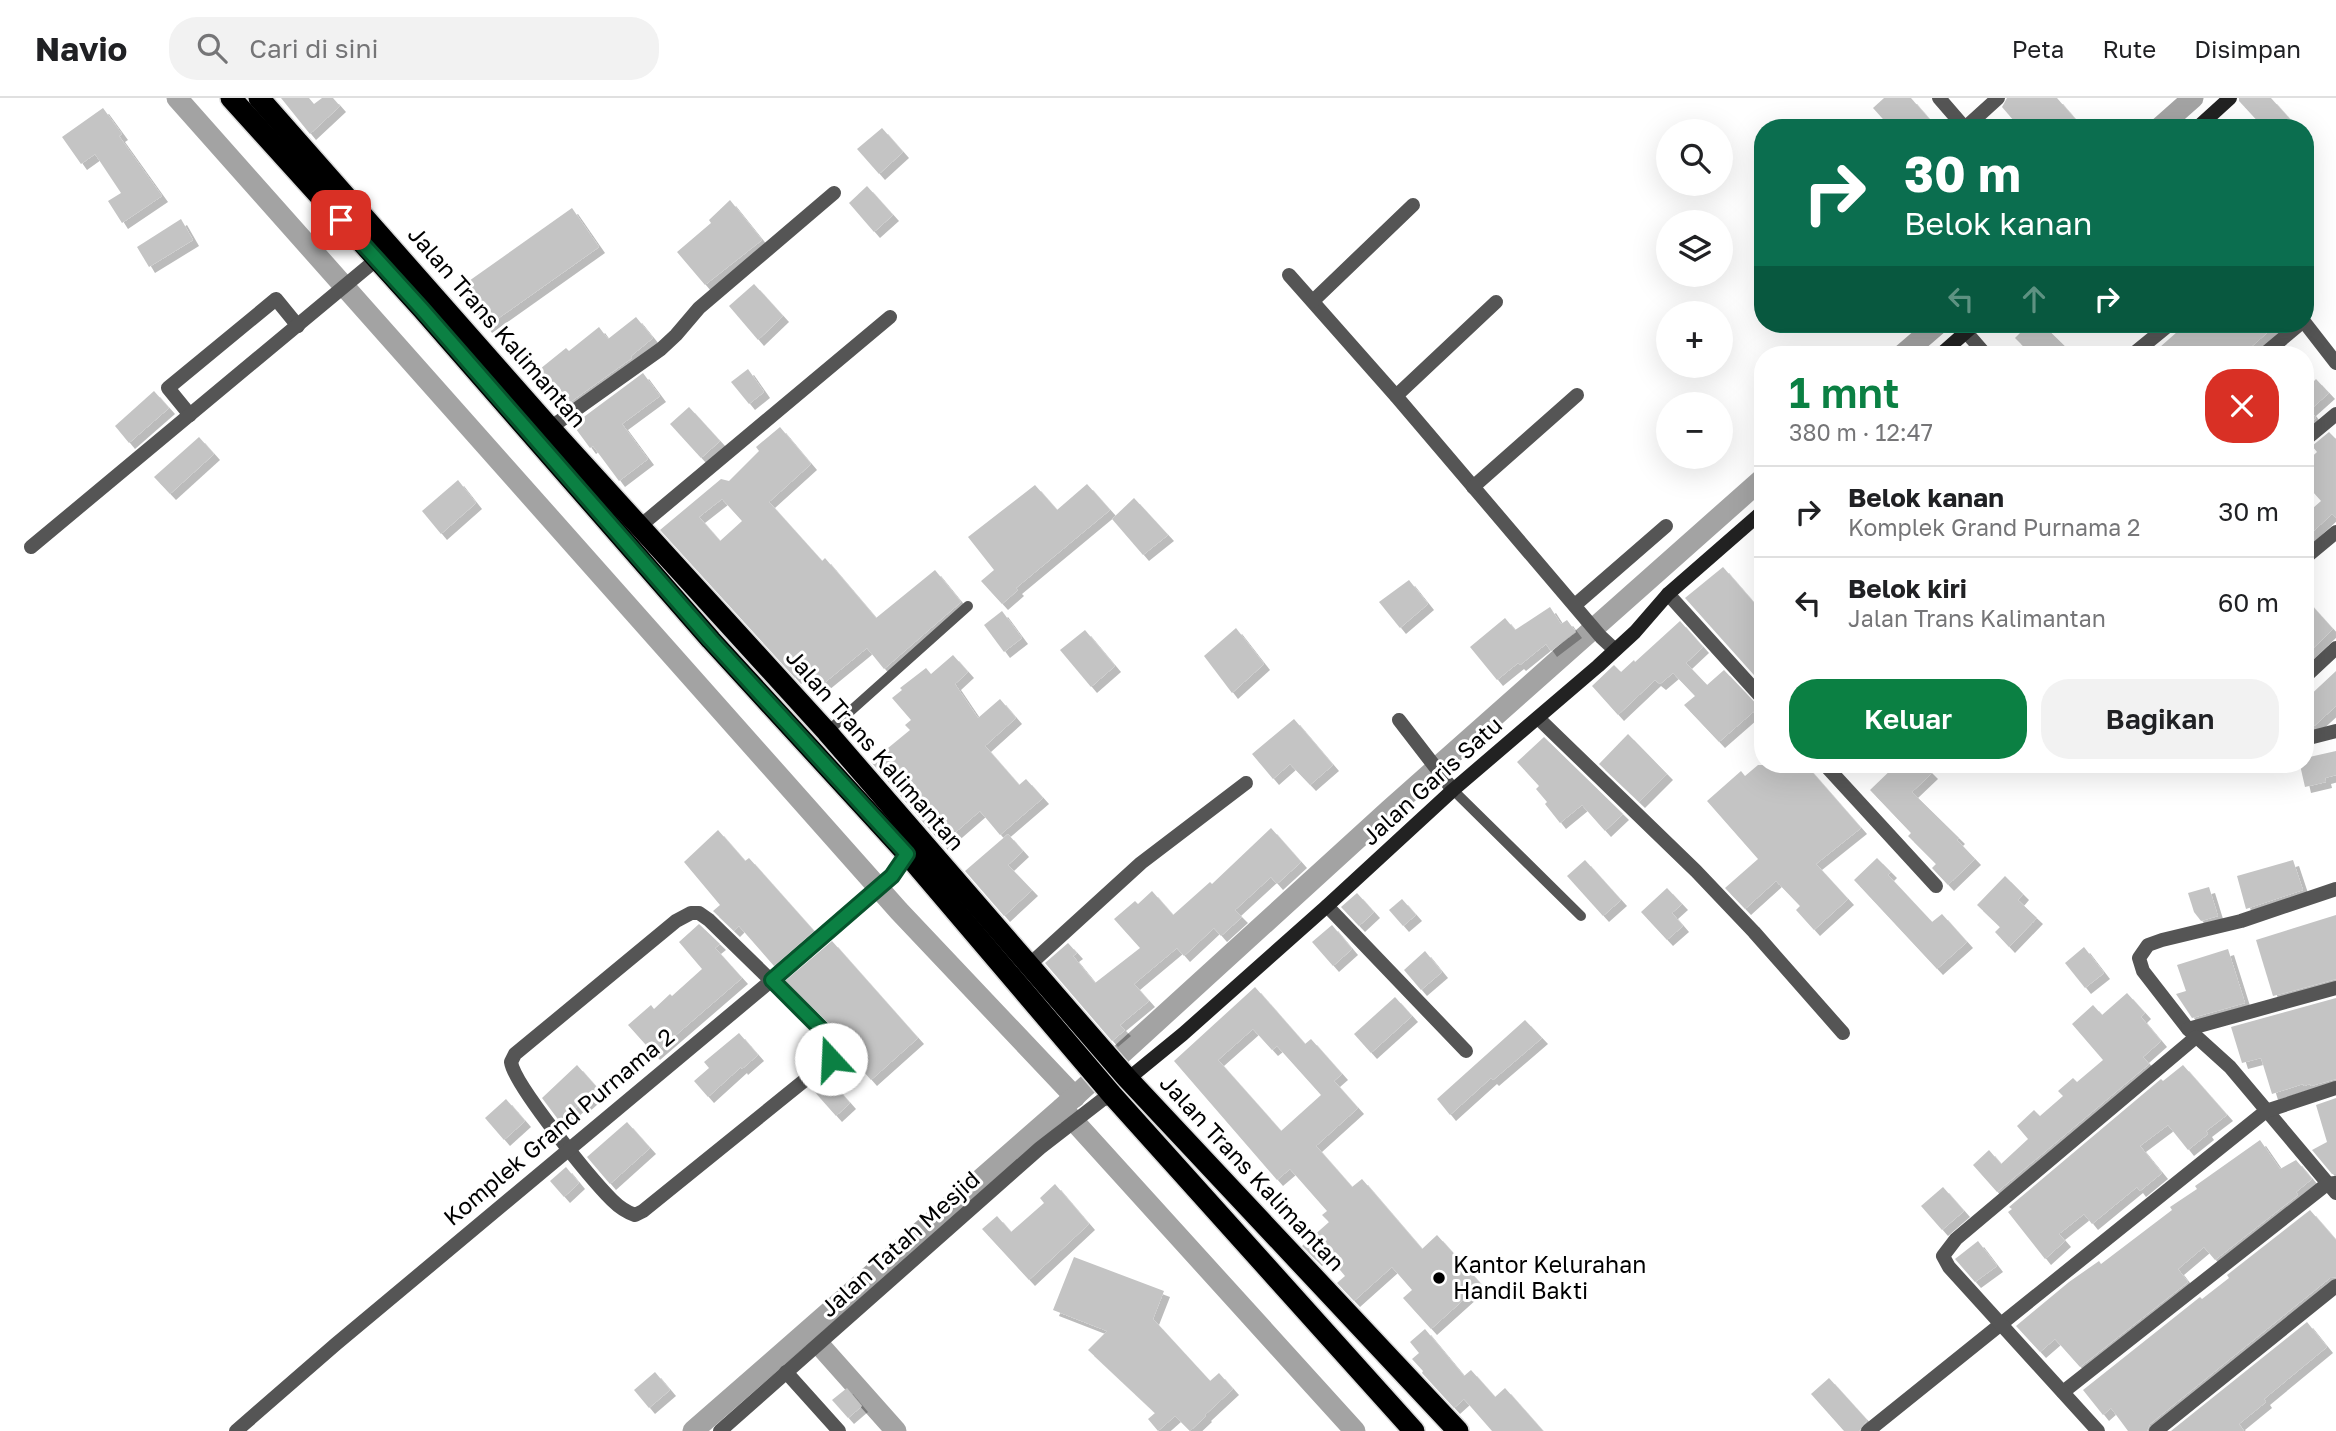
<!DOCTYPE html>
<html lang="id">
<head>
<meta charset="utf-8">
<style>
	:root { --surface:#fff; --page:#f2f2f2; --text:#202124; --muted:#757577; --line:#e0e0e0; --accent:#0b8043 }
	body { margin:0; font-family:"Golos Text",sans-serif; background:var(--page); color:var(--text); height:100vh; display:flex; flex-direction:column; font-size:26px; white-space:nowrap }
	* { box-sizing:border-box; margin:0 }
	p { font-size:23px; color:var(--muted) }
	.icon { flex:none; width:38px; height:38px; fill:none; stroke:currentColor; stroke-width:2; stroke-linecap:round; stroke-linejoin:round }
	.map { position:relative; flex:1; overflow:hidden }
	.panel { position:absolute; left:1754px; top:248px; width:560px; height:427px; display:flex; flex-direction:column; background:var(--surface); border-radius:28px; box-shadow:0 7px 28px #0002 }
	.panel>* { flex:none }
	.banner { position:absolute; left:1754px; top:21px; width:560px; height:214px; border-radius:28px; box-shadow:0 7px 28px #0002; background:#0b6e4f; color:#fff; overflow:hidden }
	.tools { position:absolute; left:1656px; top:21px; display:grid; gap:14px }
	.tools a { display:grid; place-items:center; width:77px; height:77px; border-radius:50%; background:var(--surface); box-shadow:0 7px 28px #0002; font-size:35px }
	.pin { position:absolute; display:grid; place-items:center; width:60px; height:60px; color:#fff; margin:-30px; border-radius:14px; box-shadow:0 4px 10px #0006 }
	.me { position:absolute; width:77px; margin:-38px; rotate:340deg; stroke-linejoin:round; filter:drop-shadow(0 0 5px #0008) }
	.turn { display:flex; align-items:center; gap:24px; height:147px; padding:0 35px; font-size:32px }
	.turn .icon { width:91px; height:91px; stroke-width:2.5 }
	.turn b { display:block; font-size:49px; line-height:60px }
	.lanes { display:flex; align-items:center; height:66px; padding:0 35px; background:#0003; justify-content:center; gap:35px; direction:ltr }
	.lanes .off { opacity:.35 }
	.round { display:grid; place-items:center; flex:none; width:74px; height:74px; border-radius:28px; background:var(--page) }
	.overview { display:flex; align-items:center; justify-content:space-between; height:119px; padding:0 35px }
	h1 { font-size:42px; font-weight:600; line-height:52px; color:var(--accent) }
	.cta { display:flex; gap:14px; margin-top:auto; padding:14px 35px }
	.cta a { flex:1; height:80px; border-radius:28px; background:var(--accent); color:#fff; font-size:28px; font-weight:600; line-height:80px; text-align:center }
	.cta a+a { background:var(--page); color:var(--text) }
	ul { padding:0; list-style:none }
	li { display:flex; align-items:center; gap:21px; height:91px; padding:0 35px; border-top:2px solid var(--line) }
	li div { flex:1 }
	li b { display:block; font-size:26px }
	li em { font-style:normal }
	header { display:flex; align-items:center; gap:42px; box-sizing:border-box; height:98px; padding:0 35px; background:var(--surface); border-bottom:2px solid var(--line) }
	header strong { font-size:33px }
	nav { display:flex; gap:38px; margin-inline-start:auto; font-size:24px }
	.search { width:490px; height:63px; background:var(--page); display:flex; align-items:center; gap:18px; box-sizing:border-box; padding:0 24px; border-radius:28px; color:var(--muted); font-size:26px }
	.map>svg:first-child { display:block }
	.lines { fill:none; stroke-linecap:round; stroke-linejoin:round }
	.canal { stroke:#a3a3a3; stroke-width:21 }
	.building { fill:#c4c4c4; fill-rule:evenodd; filter:url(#shadow) }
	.highway-casing { stroke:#dbdbdb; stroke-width:24 }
	.lane { stroke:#555; stroke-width:10 }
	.street { stroke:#555; stroke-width:14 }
	.secondary { stroke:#222; stroke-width:14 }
	.highway { stroke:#000; stroke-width:21 }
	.route-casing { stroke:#07532c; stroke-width:18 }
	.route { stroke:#0b8043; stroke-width:12 }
	.poi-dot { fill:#000; stroke:#fff; stroke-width:2.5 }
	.labels { text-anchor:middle; stroke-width:6; stroke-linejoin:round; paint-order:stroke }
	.street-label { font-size:23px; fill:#000; stroke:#fff }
	.poi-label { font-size:23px; fill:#000; stroke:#fff; text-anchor:start }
</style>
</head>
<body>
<header>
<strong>Navio</strong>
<div class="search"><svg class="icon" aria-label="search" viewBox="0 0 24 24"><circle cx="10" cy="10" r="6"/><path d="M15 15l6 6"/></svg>Cari di sini</div>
<nav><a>Peta</a><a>Rute</a><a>Disimpan</a></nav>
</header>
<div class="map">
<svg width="2336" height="1333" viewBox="0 0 2336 1333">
	<defs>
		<filter id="shadow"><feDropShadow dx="6" dy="6" stdDeviation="0" flood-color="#0004"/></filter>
	</defs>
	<rect width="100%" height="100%" fill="#fff"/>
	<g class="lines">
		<!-- canal -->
		<g class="canal">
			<polyline points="177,0 899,813 1075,999"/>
			<polyline points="2159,30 2193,0"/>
			<polyline points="1902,257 1938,226"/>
			<polyline points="1062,1010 1355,1333"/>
			<polyline points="808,1234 896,1333"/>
			<polyline points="693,1333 1062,1010 1389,712 1762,381"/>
		</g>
	</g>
	<!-- building -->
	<g class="building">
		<polygon points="281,0 309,0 314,6 322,0 333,0 340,8 310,36"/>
		<polygon points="1884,0 1911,0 1937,30 1891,30 1873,10"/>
		<polygon points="2007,0 2057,0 2083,30 2020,30 2002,9"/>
		<polygon points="2239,0 2271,0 2298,30 2264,30 2239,3"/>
		<polygon points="103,10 122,36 119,38 162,98 122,125 108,103 121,95 95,56 81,66 62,39"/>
		<polygon points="882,30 903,54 879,76 857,51"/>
		<polygon points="867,88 893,117 874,134 849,105"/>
		<polygon points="730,102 762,142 705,187 677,154 711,125 709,122"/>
		<polygon points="572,110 599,149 486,229 459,190"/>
		<polygon points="181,121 193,142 149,169 137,149"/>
		<polygon points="754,186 783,218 758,242 729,208"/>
		<polygon points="636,219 653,240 631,258 632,260 562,310 535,275 566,250 569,253 599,229 608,241"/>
		<polygon points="2029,226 2042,226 2074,257 2032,257 2015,240"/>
		<polygon points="2179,226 2277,226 2242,257 2151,257 2177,234"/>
		<polygon points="748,271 764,294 749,306 731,284"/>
		<polygon points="643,275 660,298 622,326 648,361 619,383 593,348 590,350 573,327"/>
		<polygon points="2316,281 2329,295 2310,312 2316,320 2305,330 2305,292"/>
		<polygon points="154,293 169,310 129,345 115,328"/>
		<polygon points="689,309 720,343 701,360 670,326"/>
		<path d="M780 329 811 366 769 404 822 463 825 460 876 520 935 472 961 504 884 571 867 550 823 586 808 568 795 580 660 432 721 381 729 383 759 353 756 349ZM722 401 742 423 720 443 699 419Z"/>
		<polygon points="2329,334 2336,341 2336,420 2332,416 2305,441 2305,417 2321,403 2305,385 2305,365 2317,354 2312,348"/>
		<polygon points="199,339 214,356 170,396 154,379"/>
		<polygon points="458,382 476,405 441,436 422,413"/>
		<polygon points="1087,386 1110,412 1016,490 1018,492 1002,506 981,483 994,472 968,439 1035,387 1057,412"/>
		<polygon points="1134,400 1168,437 1143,457 1112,421"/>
		<polygon points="1723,469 1762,514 1762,586 1685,500"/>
		<polygon points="1409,482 1428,506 1400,530 1379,504"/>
		<polygon points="2305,500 2333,531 2305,558"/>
		<polygon points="1550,509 1561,526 1567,522 1576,534 1551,553 1546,546 1520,567 1518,565 1497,582 1470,549 1505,520 1515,532"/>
		<polygon points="1002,513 1022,540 1004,554 984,527"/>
		<polygon points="1680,523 1703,549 1686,565 1707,587 1724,572 1759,609 1719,644 1684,607 1695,598 1673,575 1660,586 1655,582 1618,617 1592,588 1614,567 1621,574 1634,562 1635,564"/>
		<polygon points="1236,530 1264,566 1232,595 1204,558"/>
		<polygon points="1085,532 1115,568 1091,589 1060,552"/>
		<polygon points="953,557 968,574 955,586 978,620 1000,601 1016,620 985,648 1019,687 1026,681 1043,700 1000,737 980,713 942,746 871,664 910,632 905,627 911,622 892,600 902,592 900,590 926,570 931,576"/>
		<polygon points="2336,573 2336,608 2313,629 2305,631 2305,602"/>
		<polygon points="1294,621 1333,667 1310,687 1290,666 1273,681 1252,656"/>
		<polygon points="1628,636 1667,676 1639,704 1599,666"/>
		<polygon points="1544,639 1623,716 1605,733 1582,707 1560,725 1545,706 1547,704 1536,691 1539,688 1517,664"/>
		<polygon points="2336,653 2336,677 2325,680 2326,684 2305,689 2300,667 2305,667 2305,660"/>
		<polygon points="1758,667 1806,667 1861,730 1816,766 1848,801 1814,832 1796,812 1800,808 1776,783 1745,811 1725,790 1758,761 1707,703 1741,673 1745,678"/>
		<polygon points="1896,667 1924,667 1932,675 1912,694 1959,740 1957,742 1975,761 1948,787 1932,770 1936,766 1908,738 1911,735 1870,692"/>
		<polygon points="1271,730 1301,764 1277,786 1271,779 1235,812 1242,819 1221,838 1214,830 1184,858 1177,850 1134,886 1149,903 1120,927 1125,932 1112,943 1045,865 1068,845 1077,855 1073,858 1095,885 1140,850 1114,821 1135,803 1138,806 1152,793 1173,817 1210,784 1212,786"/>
		<polygon points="718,732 745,763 749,760 814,833 774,868 739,828 734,833 713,813 720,807 684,764"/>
		<polygon points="1008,736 1023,753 1008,767 1032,792 1004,818 965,773"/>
		<polygon points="1877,760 1891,774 1888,777 1932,824 1942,816 1967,844 1937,871 1854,782"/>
		<polygon points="1585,762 1621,802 1603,818 1567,778"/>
		<polygon points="2293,762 2303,792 2246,811 2237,778"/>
		<polygon points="2005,778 2023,796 2018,802 2037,820 2009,849 1995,834 2000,829 1977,807"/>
		<polygon points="2209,789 2218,818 2201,823 2194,814 2188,795"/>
		<polygon points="1667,790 1682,806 1672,815 1683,828 1667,842 1641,814"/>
		<polygon points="1357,795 1374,814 1359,828 1341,809"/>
		<polygon points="1402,801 1416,817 1403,828 1389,812"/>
		<polygon points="2336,817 2336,881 2273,898 2256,842"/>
		<polygon points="699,826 720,846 715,850 742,880 654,956 628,927 651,907 654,911 670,896 672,898 702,871 679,844"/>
		<polygon points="1332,827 1352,851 1333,868 1312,844"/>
		<polygon points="832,843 918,940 871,982 842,949 837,933 785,883"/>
		<polygon points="2084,849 2104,875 2085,890 2065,865"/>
		<polygon points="2228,851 2245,905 2192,920 2176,896 2186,893 2177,867"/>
		<polygon points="1425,853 1442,874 1421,892 1404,872"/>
		<path d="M1255 889 1305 946 1311 941 1342 976 1334 983 1358 1010 1316 1048 1352 1089 1362 1081 1422 1151 1437 1137 1481 1186 1431 1231 1403 1200 1412 1192 1392 1169 1354 1203 1337 1185 1345 1178 1325 1154 1316 1162 1302 1148 1329 1124 1322 1117 1327 1113 1290 1071 1277 1082 1174 963ZM1253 931 1272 952 1277 948 1321 997 1281 1033 1218 962Z"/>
		<polygon points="2127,895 2145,915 2141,919 2161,943 2143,959 2149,966 1997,1094 1973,1067 1989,1052 2001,1066 2028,1041 2017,1028 2034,1012 2040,1018 2063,998 2058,993 2073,980 2077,984 2103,962 2072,926 2093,907 2102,917"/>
		<polygon points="1395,899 1412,918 1371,955 1354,936"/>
		<polygon points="2336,900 2336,981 2311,988 2310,986 2304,988 2303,986 2272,996 2261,960 2242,965 2231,929"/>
		<polygon points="1525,922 1542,940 1493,982 1491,980 1450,1017 1437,1001"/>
		<polygon points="739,935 758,957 742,971 741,969 708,999 694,983 709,970 704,964"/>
		<polygon points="577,967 600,993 583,1008 581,1005 560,1024 542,1000"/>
		<polygon points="2183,967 2227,1017 2206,1033 2208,1036 2188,1052 2168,1027 2140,1048 2162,1075 2140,1093 2137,1089 2092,1126 2084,1116 2059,1136 2065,1143 2045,1161 2008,1114 2012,1111 2009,1109 2161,981 2163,983"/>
		<polygon points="828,980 850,1005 836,1018 813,992"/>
		<polygon points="2336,1000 2336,1076 2332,1076 2312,1052 2327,1044 2316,1007"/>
		<polygon points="506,1001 525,1023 504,1042 485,1020"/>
		<polygon points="627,1024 650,1050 610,1086 587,1059"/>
		<polygon points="2260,1042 2280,1071 2296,1062 2312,1081 2296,1094 2298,1097 2215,1162 2204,1149 2178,1171 2188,1184 2080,1269 2055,1241 2040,1254 2016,1228 2069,1184 2099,1163 2101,1166 2172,1112 2170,1109 2197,1091 2195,1088"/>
		<polygon points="566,1069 579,1085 564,1099 550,1083"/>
		<polygon points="1055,1086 1089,1126 1029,1182 982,1131 997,1118 1011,1134 1044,1105 1040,1100"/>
		<polygon points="1943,1089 1964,1113 1942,1132 1921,1108"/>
		<polygon points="2310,1112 2336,1142 2336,1179 2330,1180 2150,1326 2147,1333 2128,1333 2111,1310 2103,1317 2083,1292 2200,1199 2202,1201 2229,1180 2227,1177"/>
		<polygon points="1978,1143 1997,1168 1975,1184 1955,1161"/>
		<polygon points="1074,1159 1164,1193 1153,1221 1210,1283 1219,1275 1233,1291 1205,1317 1206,1318 1190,1333 1175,1318 1158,1333 1148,1321 1155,1315 1088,1252 1107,1233 1053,1212"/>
		<polygon points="2307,1224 2327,1249 2264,1301 2266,1304 2239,1326 2244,1333 2171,1333"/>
		<polygon points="1425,1231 1464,1278 1471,1272 1495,1299 1505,1290 1543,1333 1492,1333 1464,1301 1454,1310 1422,1275 1423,1273 1412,1261 1419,1255 1410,1244"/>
		<polygon points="655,1274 670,1292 649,1310 634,1292"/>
		<polygon points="1829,1280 1867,1322 1859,1333 1844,1333 1811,1296"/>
		<polygon points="847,1290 862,1308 848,1320 832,1302"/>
	</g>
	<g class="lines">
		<!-- highway casing -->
		<g class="highway-casing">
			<g id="highway">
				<polyline points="231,0 422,211 711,542 907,756 1113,998 1414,1333"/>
				<polyline points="259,0 550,330 827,634 1127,980 1458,1333"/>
			</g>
		</g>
		<!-- lane -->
		<g class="lane">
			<polyline points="827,634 968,508"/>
			<polyline points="1453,692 1581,818"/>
		</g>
		<!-- street -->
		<g class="street">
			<polyline points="1939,0 1965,30"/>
			<polyline points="1965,30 1998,0"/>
			<polyline points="1289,177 1396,298 1601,539 1615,552"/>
			<polyline points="1313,203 1413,107"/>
			<polyline points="2305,225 2336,265"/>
			<polyline points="1966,234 1986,257"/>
			<polyline points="2132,257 2170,226"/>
			<polyline points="2263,257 2300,226"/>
			<polyline points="1396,298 1496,204"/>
			<polyline points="190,317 168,290 276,201 298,228"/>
			<polyline points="550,330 661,251 676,237 699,210 834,95"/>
			<polyline points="2305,342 2336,316"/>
			<polyline points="1473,389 1577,297"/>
			<polyline points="639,429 890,219"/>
			<polyline points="31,449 377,161"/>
			<polyline points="2305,460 2336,434"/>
			<polyline points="1668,496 1762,600"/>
			<polyline points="1575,507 1666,428"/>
			<polyline points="2305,579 2336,550"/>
			<polyline points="1538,620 1696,773 1754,834 1843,935"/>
			<polyline points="1399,622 1453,692"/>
			<polyline points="2305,641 2336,633"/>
			<polyline points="1825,667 1936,788"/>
			<polyline points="2336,791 2241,823 2162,842 2148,847 2139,860 2143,873 2188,931 2230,969 2336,1095"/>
			<polyline points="1327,808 1466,953"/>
			<path d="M691 815H699L709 822 830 940 833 950 831 961 643 1113 635 1117C626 1114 619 1109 612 1102 592 1082 514 987 511 964L515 956 676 823Z"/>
			<polyline points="1028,868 1141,765 1246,685"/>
			<polyline points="2188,931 2336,890"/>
			<polyline points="786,1274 839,1333"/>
			<polyline points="2063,1294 2327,1086 2335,1085"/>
			<polyline points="236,1333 336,1246 772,882 892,778 907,756"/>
			<polyline points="720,1333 1040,1050 1102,1002 1113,998"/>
			<polyline points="1868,1333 2266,1013 2336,990"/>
			<polyline points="2098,1333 1949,1169 1943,1158 1956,1141 2196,939"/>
			<polyline points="2156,1333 2336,1188"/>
		</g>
		<!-- secondary -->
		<g class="secondary">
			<polyline points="2197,30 2230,0"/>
			<polyline points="1940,257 1975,226"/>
			<polyline points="1128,981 1183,936 1327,808 1453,692 1598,568 1635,534 1668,496 1762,414"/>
		</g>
		<!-- highway -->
		<use href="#highway" class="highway"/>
	</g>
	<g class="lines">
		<!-- route casing -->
		<g class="route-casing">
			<polyline id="route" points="341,122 422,211 711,542 907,756 892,778 772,882 830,940 833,950 831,961"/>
		</g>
		<!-- route -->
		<use href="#route" class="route"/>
	</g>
	<!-- markers -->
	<circle class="poi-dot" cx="1439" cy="1180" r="7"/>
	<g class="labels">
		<!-- street labels -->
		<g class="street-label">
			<text transform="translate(497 229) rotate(49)" y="8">Jalan Trans Kalimantan</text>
			<text transform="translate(875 652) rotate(49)" y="8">Jalan Trans Kalimantan</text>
			<text transform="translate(1432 683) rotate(-42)" y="8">Jalan Garis Satu</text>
			<text transform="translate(559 1029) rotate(-40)" y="8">Komplek Grand Purnama 2</text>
			<text transform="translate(1252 1075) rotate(47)" y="8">Jalan Trans Kalimantan</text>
			<text transform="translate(900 1146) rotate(-42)" y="8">Jalan Tatah Mesjid</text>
		</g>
		<!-- poi labels -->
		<g class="poi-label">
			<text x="1453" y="1175">Kantor Kelurahan<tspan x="1453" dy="26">Handil Bakti</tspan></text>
		</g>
	</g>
</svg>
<div class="tools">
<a><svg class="icon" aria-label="search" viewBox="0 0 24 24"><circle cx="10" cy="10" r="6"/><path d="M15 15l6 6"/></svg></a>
<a><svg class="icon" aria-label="layers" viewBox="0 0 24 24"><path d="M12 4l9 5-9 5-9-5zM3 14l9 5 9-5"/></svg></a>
<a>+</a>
<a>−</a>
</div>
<div class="pin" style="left:341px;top:122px;background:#d93025"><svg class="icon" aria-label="arrive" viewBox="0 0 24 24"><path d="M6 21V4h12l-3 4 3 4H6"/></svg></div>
<svg class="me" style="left:831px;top:961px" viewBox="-20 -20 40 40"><circle r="19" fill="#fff"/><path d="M0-13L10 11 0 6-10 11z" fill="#0b8043"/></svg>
<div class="banner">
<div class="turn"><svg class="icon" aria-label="right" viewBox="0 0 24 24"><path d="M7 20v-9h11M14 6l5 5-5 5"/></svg><div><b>30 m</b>Belok kanan</div></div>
<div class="lanes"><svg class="icon off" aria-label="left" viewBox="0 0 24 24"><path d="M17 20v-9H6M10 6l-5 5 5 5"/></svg><svg class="icon off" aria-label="ahead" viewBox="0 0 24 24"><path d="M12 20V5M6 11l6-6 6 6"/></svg><svg class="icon" aria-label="right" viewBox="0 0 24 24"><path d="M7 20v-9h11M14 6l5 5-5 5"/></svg></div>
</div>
<section class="panel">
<div class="overview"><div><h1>1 mnt</h1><p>380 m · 12:47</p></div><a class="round" style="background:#d93025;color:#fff"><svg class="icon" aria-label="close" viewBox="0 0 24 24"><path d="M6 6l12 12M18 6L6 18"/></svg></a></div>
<ul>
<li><svg class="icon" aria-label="right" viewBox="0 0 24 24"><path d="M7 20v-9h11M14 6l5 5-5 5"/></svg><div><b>Belok kanan</b><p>Komplek Grand Purnama 2</p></div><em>30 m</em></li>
<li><svg class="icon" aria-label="left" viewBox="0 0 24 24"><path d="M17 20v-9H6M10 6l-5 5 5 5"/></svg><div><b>Belok kiri</b><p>Jalan Trans Kalimantan</p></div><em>60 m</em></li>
</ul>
<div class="cta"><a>Keluar</a><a>Bagikan</a></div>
</section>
</div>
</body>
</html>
